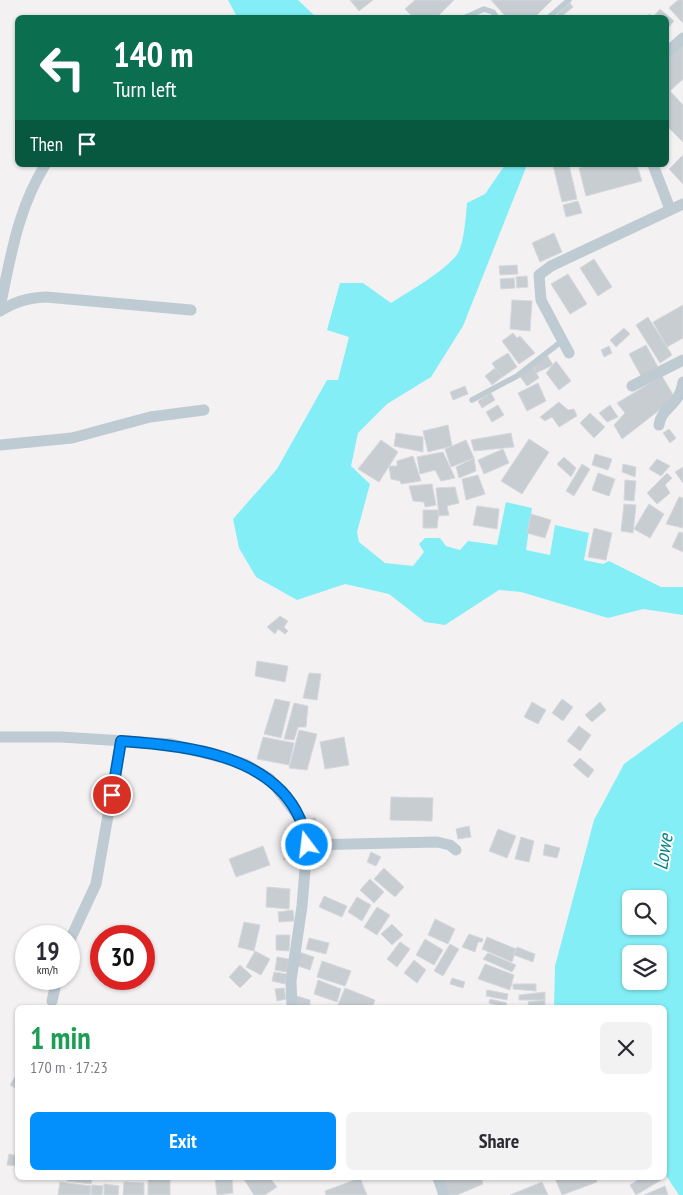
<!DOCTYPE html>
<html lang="en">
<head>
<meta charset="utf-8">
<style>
	:root { --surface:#fff; --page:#f2f2f3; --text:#2b2b33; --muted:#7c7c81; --accent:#038ffc }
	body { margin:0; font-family:"PT Sans Narrow",sans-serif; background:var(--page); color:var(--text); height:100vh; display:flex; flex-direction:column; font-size:19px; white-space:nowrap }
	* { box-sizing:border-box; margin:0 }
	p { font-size:16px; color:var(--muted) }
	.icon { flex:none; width:28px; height:28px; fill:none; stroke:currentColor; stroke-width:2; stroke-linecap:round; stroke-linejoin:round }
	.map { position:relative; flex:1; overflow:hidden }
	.sheet { position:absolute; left:15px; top:1005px; width:652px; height:175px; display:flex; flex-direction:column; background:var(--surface); border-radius:8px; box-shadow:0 1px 4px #0004 }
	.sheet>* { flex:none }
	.banner { position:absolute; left:15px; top:15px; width:654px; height:152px; border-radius:8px; box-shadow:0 1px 4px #0004; background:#0b6e4f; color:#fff; overflow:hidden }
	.controls { position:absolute; left:622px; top:890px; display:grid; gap:10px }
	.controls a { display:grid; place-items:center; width:45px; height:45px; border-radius:8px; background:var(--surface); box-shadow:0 1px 4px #0004; font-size:25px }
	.speed { position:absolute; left:15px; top:925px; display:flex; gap:10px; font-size:25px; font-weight:700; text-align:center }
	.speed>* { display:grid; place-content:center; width:65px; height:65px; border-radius:50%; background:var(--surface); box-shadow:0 1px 4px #0004; line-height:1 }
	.speed small { font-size:12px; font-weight:400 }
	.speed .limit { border:8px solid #d22; background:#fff; color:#111 }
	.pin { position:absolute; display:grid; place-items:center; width:42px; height:42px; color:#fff; margin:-21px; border:2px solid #fff; border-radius:50%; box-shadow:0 1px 5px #0007 }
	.me { position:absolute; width:55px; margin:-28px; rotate:345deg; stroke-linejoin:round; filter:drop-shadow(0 0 4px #0008) }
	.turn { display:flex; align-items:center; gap:18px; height:105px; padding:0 15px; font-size:22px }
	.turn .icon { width:65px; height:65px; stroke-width:2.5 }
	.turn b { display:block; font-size:35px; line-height:42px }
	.then { display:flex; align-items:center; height:48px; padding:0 15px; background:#0003; gap:10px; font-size:19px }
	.round { display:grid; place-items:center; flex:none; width:52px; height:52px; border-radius:8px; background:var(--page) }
	.overview { display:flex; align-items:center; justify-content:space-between; height:85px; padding:0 15px }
	h1 { font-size:30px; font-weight:700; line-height:38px; color:#1e9e55 }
	.cta { display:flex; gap:10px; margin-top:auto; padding:10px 15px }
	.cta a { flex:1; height:58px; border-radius:8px; background:var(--accent); color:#fff; font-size:20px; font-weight:700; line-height:58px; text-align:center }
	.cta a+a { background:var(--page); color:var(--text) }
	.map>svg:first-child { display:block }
	.water { fill:#84eef7; fill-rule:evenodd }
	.building { fill:#c8cdd2; stroke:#d5d8de }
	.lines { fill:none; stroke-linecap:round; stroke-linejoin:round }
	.service { stroke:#becbd3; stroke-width:5.5 }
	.minor { stroke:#becbd3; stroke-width:11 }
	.route-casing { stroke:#025da4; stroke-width:12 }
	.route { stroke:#038ffc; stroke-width:9 }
	.labels { text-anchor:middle; stroke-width:4; stroke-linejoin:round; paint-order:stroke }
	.water-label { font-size:20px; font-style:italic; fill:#057e88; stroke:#fff }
</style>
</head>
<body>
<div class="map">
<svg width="683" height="1195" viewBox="0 0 683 1195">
	<rect width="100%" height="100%" fill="#f4f1f2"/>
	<!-- water -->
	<g class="water">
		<polygon points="228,0 298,0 316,17 237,17"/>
		<path d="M505 165H527L463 326 431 377 387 404 358 433 351 466 370 484 357 532 359 542 385 563 413 566 424 552 419 544 425 538H440L446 546 460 550 468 541 497 545 506 502 532 508 526 550 550 555 555 525 589 533 584 560 603 564 609 561 661 587H683V615L643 609 608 618 521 592 499 590 445 625 425 622 389 594 345 584 297 600 256 577 239 548 233 519 277 469 327 380H338L349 337 327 330 340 283H363L391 303C412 289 439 275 456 256 464 247 466 215 467 203L485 194Z"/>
		<path d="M683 721V1195H679L665 1174V1008L554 1007 555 966 594 820 624 764ZM631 899H659V926H631ZM631 954H659V981H631Z"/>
	</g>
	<!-- building -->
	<g class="building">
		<polygon points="350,0 373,0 359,11"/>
		<polygon points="415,0 454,0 436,18 414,18 405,9"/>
		<polygon points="491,0 552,0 534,18 507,18"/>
		<polygon points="678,0 683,0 683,23 669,8"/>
		<polygon points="570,3 573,7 560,18 557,14"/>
		<polygon points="660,9 674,21 666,30 666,18 646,18 649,14 653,17"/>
		<polygon points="683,40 683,79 670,91 683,105 683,142 666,125 666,56"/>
		<polygon points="683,155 683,184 669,169"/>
		<polygon points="553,165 569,165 577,199 562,202"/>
		<polygon points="589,165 637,165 642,181 586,196 579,168"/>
		<polygon points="578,201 582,213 566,217 563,205"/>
		<polygon points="554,233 562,252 540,262 532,243"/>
		<polygon points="594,259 612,287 598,296 580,268"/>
		<polygon points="517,265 518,274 500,275 499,266"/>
		<polygon points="568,274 587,304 570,314 551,284"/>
		<polygon points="527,276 528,287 517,288 516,277"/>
		<polygon points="514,278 515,288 501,289 500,279"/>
		<polygon points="512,300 532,301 530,331 510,329"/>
		<polygon points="683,305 683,338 667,347 653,322"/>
		<polygon points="648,317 672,355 660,363 636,325"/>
		<polygon points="624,328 630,334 616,347 610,340"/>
		<polygon points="513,333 517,338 520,336 535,353 519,364 502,341"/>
		<polygon points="646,345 658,367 641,376 629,354"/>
		<polygon points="609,346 612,353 604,357 601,350"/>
		<polygon points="508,353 517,367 501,378 492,363"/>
		<polygon points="547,355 553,365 536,373 533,364"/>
		<polygon points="556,361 571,381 559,390 546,373"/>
		<polygon points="533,366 539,378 527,386 519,375"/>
		<polygon points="495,368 502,377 492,385 485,376"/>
		<polygon points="662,376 675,398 622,439 614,425 625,413 617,403"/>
		<polygon points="538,383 546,401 527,411 518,393"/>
		<polygon points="465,386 468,394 453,400 450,392"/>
		<polygon points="491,393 495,400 482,408 478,401"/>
		<polygon points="559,402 568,410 574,409 577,416 559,427 552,417 545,421 540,417"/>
		<polygon points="498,405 504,415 492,422 486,412"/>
		<polygon points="610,405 618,417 607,422 599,413"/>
		<polygon points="590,413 605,427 594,438 580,423"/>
		<polygon points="448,425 452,446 428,452 423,431"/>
		<polygon points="669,429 676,438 670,443 663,433"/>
		<polygon points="396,433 423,437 423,452 394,446"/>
		<polygon points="511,433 514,447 474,451 471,440"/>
		<polygon points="529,439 549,452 522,494 501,481"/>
		<polygon points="381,440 398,452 379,482 358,469"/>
		<polygon points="466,440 474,458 451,467 445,449"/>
		<polygon points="503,449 509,463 484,474 478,460"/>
		<polygon points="443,452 455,478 441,481 435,470 420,474 417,457"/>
		<polygon points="595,454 612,459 608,470 592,465"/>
		<polygon points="413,456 421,481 401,484 400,481 391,479 389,466 397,466 397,461"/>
		<polygon points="564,457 576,468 571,477 557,464"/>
		<polygon points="474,458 476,471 459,478 456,467"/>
		<polygon points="657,459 670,466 661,476 649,469"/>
		<polygon points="582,464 590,469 574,496 566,491"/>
		<polygon points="623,464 636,467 635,477 622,472"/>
		<polygon points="683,467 683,483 675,472"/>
		<polygon points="598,473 615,479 609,496 592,490"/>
		<polygon points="667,473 672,478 665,485 670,493 657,504 647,493"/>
		<polygon points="478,475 485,494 466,500 462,479"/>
		<polygon points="625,480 636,481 634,501 624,500"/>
		<polygon points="432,484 436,505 425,507 424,502 413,501 409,486"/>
		<polygon points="455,487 459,503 447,506 449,515 439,516 436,488"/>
		<polygon points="679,497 683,498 683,528 666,524"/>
		<polygon points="624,504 636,505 633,533 621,531"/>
		<polygon points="649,504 664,514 650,538 634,529"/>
		<polygon points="477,506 499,509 497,529 473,525"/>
		<polygon points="423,510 439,510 437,528 423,528"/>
		<polygon points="531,514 551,520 545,538 527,533"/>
		<polygon points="594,528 612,533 606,560 588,557"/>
		<polygon points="679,532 683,533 683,552 672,547"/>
		<polygon points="280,616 288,621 284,627 288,631 285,634 278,629 275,634 267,627"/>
		<polygon points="257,661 288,666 285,682 255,676"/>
		<polygon points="309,673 321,674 317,700 303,698"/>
		<polygon points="275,699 290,702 281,738 264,734"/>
		<polygon points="562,699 573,707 563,721 552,713"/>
		<polygon points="532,702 546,710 538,724 524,717"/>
		<polygon points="600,702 606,710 592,722 585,715"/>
		<polygon points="294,703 308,706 306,727 298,727 294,740 284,739"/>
		<polygon points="579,726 591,735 580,751 567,741"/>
		<polygon points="299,730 317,734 307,770 289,768"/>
		<polygon points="263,737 294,743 289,765 257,759"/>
		<polygon points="344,737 349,765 325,769 320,742"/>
		<polygon points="580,758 594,770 588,778 573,765"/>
		<polygon points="391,797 433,798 432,821 390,820"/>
		<polygon points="315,818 319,833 310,835 306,820"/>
		<polygon points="469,826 471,837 458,839 456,829"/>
		<polygon points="498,829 516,836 507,858 489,851"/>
		<polygon points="521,837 534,841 529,862 515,859"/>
		<polygon points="545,844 560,848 557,858 543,855"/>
		<polygon points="301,845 303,857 284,860 283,848"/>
		<polygon points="263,846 270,865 236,877 229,859"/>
		<polygon points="371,852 381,857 376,866 367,862"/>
		<polygon points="384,868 404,887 395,897 374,879"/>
		<polygon points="370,879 384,892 374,903 360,890"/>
		<polygon points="267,887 290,889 289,909 266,907"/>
		<polygon points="324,896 347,906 342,917 319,907"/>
		<polygon points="357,897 371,905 362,921 348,912"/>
		<polygon points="377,907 390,915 377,935 364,927"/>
		<polygon points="293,910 294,921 279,922 278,912"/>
		<polygon points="435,919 455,929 448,944 428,935"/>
		<polygon points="244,922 260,925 254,951 238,947"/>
		<polygon points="392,924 403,935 392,945 381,934"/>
		<polygon points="469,934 483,939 482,942 478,942 475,952 462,947"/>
		<polygon points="276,935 290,935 289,951 276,950"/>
		<polygon points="487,937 516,949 512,962 482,949"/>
		<polygon points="309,938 329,943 326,954 306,949"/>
		<polygon points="425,939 443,950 434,965 416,955"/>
		<polygon points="400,942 410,949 397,967 387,959"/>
		<polygon points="450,944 459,949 443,976 434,971"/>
		<polygon points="517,947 535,954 533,962 514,955"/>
		<polygon points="255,951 270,959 261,975 246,967"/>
		<polygon points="299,952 314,957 310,970 295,965"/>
		<polygon points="488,953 516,965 512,972 483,959"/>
		<polygon points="277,957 289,959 287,972 275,970"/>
		<polygon points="414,960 426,970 417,983 404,973"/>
		<polygon points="322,961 351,971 345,986 317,977"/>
		<polygon points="485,964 514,975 510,990 478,979"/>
		<polygon points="240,965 252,976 240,988 229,977"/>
		<polygon points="274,972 287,974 285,984 272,981"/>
		<polygon points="452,978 465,982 463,988 450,984"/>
		<polygon points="318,980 341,989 337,1002 314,994"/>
		<polygon points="513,984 536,984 536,991 513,989"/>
		<polygon points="284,988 286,999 277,1001 275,989"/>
		<polygon points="345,988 375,1000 372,1008 337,1007"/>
		<polygon points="487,990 508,994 507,1000 486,996"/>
		<polygon points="545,992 545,1000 519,1000 519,995"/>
		<polygon points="297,996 310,1000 310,1008 294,1007"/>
		<polygon points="490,999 507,1003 505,1008 489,1003"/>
		<polygon points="545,1000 545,1007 529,1007 528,1002"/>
		<polygon points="18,1072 18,1090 10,1085"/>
		<polygon points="9,1154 18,1156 18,1166 7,1165"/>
		<polygon points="67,1178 92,1178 91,1184 67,1181"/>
		<rect x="148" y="1178" width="22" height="17"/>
		<polygon points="215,1178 232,1178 233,1193 217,1195"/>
		<polygon points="243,1178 270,1178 277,1187 265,1195 254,1195"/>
		<polygon points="360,1178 367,1195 326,1195 325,1191"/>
		<polygon points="447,1178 481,1178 483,1184 457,1195 447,1195 441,1180"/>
		<polygon points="555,1178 595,1178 597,1182 562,1195"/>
		<polygon points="641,1178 659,1178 661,1180 636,1195 630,1185"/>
		<polygon points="60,1182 91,1186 90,1195 58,1195"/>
		<polygon points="124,1182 144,1183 144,1195 123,1195"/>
		<polygon points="542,1182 548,1195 510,1195"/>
		<polygon points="104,1184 119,1186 118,1195 104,1195"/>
		<polygon points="92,1185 103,1186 102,1195 91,1195"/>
		<polygon points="665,1186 668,1195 644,1195"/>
	</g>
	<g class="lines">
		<!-- service -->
		<g class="service">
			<polyline points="464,18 484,9 493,12 497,18"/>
			<polyline points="548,18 569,0"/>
			<polyline points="472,400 517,376 562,341"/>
		</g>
		<!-- minor -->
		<g class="minor">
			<polyline points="666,53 683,38"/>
			<polyline points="653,165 670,209"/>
			<path d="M0 307C11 256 17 211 45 165"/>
			<path d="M0 311C16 301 28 298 46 297L191 310"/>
			<polyline points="569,353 541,300 539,275 551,266 683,204"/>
			<polyline points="632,386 683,360"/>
			<path d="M659 425C661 407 680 406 683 382"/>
			<polyline points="0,445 72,438 150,417 204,410"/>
			<polyline points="0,737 61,737 172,744 245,764 270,779 300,819 307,845 302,906 291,981 292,1008"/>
			<polyline points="307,845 437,842 450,845 456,850"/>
			<polyline points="69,942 96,884 121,741"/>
			<polyline points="52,1001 57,979"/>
			<polyline points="438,1178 444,1195"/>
		</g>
	</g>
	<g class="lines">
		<!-- route casing -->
		<g class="route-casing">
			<path id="route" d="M112 795 121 741C183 745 272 754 300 819 303 827 305 837 307 845"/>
		</g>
		<!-- route -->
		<use href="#route" class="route"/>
	</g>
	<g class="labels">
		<!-- water labels -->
		<g class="water-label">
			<text transform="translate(663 852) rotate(-81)" y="7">Lowe</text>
		</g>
	</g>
</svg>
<div class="controls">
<a><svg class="icon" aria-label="search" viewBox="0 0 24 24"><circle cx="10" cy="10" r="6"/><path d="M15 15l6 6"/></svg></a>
<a><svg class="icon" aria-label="layers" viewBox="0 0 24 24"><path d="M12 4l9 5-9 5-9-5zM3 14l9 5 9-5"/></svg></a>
</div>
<div class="speed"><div>19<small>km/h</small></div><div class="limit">30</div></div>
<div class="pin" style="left:112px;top:795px;background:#d93025"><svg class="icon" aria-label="arrive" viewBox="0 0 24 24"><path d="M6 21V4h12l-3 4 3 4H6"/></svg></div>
<svg class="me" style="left:307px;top:845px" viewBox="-20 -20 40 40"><circle r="17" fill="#038ffc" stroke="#fff" stroke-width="3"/><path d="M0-11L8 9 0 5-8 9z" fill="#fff"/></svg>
<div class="banner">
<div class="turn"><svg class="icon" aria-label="left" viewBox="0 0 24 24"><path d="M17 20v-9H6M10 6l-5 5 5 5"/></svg><div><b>140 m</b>Turn left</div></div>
<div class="then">Then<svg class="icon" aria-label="arrive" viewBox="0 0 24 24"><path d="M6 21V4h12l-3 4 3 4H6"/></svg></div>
</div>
<section class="sheet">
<div class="overview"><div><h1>1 min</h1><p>170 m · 17:23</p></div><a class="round"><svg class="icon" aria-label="close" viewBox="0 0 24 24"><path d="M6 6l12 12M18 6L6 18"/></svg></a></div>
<div class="cta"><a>Exit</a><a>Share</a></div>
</section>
</div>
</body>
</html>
